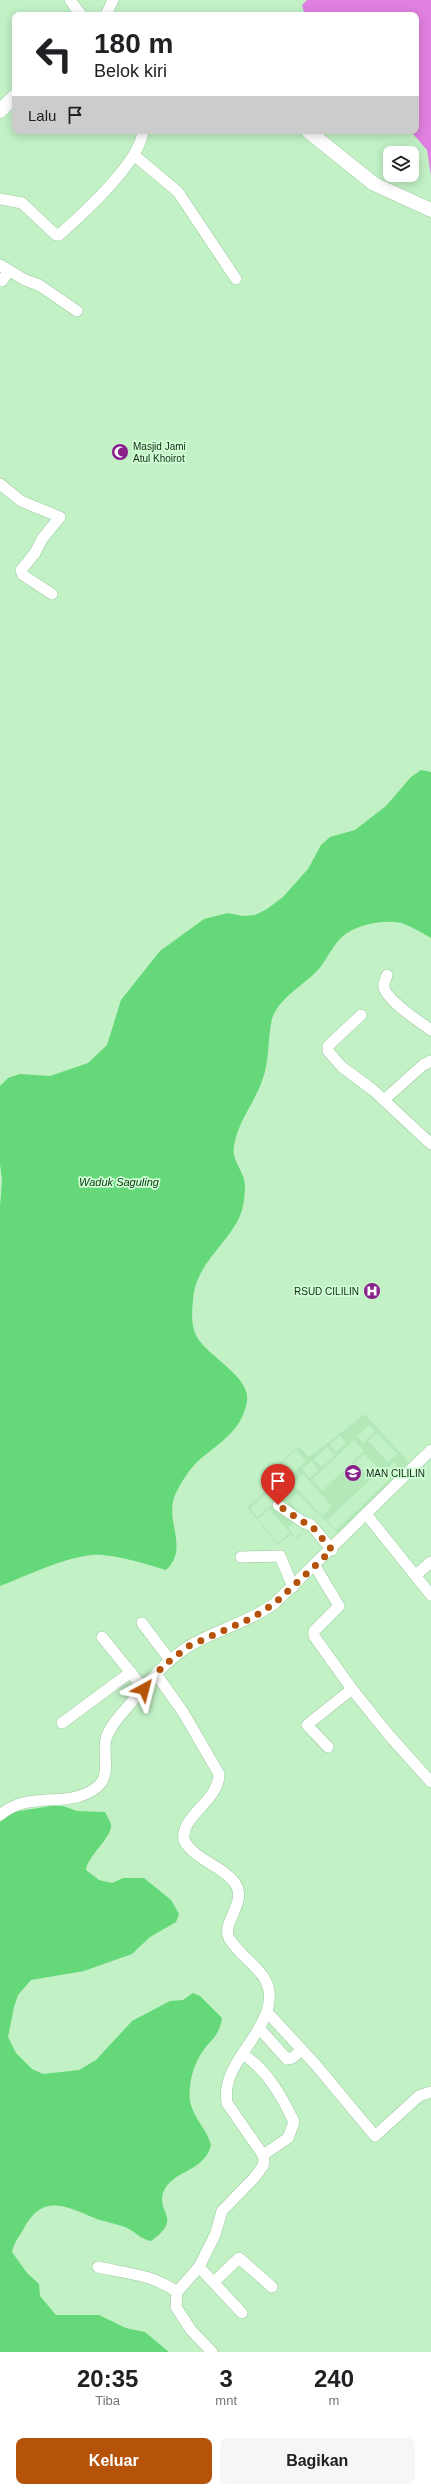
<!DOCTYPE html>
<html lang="id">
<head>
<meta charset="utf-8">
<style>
	:root { --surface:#fff; --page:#f6f6f6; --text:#202124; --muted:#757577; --accent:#b45309 }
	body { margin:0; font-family:Arial,sans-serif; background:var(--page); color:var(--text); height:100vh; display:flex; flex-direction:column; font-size:15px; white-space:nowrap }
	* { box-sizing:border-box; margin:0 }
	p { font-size:13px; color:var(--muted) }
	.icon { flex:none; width:22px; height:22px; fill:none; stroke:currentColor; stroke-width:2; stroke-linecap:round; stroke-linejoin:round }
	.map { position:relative; height:2352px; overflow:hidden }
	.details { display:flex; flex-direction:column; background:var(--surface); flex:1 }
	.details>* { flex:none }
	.banner { position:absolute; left:12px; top:12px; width:407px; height:122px; border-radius:8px; box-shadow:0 2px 10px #0003; background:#fff; color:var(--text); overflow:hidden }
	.buttons { position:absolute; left:383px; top:146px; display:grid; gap:8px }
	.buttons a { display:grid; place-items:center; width:36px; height:36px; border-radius:8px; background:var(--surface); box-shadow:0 2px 10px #0003; font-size:20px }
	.pin { position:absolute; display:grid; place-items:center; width:34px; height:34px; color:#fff; margin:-41px -17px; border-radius:50% 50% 50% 0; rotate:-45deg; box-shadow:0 0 4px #0007 }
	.pin .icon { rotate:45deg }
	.me { position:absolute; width:44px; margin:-22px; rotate:38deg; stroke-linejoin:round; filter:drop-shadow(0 0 3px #0008) }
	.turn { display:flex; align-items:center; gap:14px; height:84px; padding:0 16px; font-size:18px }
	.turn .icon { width:52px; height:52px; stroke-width:2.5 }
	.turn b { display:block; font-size:28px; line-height:34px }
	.then { display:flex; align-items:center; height:38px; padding:0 16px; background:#0003; gap:8px; font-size:15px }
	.eta { display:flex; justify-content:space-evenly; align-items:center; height:68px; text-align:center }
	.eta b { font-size:24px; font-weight:600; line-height:28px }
	.primary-button { display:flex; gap:8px; margin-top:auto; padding:8px 16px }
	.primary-button a { flex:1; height:46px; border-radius:8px; background:var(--accent); color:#fff; font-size:16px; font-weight:600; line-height:46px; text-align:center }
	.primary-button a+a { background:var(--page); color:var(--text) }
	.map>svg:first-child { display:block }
	.built { fill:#b3e8b8; fill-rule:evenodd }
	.forest { fill:#e080e0 }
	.water { fill:#65d879 }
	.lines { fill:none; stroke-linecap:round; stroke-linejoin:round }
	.minor-casing { stroke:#9ac89e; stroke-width:12 }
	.major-casing { stroke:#9ac89e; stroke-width:15 }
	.minor { stroke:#fff; stroke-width:11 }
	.major { stroke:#fff; stroke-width:14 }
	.route { stroke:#b45309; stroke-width:7; stroke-dasharray:0 12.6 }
	.labels { text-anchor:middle; stroke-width:3.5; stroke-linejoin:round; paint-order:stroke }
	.poi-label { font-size:10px; fill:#162818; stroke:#cfffd3; text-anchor:start }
	.water-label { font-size:11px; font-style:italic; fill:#083713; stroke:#cfffd3 }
</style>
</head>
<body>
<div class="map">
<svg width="431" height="2352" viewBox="0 0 431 2352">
	<rect width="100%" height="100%" fill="#c2f1c6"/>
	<!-- built -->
	<path class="built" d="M365 1414 411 1465 338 1533 310 1505 318 1514 296 1539 292 1534 278 1545 247 1507 283 1476 276 1468 294 1450 299 1447 309 1457ZM369 1425 375 1431 363 1443 357 1436ZM377 1433 397 1454 388 1462 368 1441ZM340 1436 346 1443 336 1452 330 1445ZM354 1440 364 1451 322 1491 312 1480ZM327 1447 335 1455 322 1467 314 1459ZM296 1450 306 1461 288 1478 278 1468ZM365 1454 389 1480 336 1530 327 1520 371 1479 355 1463ZM311 1461 319 1470 310 1478 302 1469ZM394 1462 401 1470 391 1478 385 1471ZM303 1474 332 1506 322 1516 293 1484ZM277 1485 285 1494 257 1517 250 1508ZM298 1493 317 1514 308 1522 289 1501ZM269 1509 290 1533 278 1543 258 1519ZM296 1521 303 1531 295 1537 288 1527Z"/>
	<!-- forest -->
	<polygon class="forest" points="307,0 431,0 431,176 427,150 413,134 405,131 416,131 416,15 305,15 302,5"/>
	<!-- water -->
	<g class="water">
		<path d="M421 770 431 772V938C422 933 411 926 401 923 383 919 355 925 342 937 330 948 326 963 314 974 301 986 277 1001 272 1019 267 1040 270 1061 262 1081 254 1104 238 1121 234 1146 231 1161 244 1170 245 1185 245 1192 244 1203 242 1210 233 1241 195 1262 193 1300 192 1311 191 1323 195 1333 203 1355 251 1375 247 1401 242 1433 216 1444 195 1464 187 1473 180 1484 175 1495 164 1521 190 1548 166 1570 146 1564 111 1553 91 1555 59 1559 29 1575 0 1586V1207L2 1180 0 1164V1086L8 1078 20 1074 50 1076 88 1063 107 1045 121 1000 160 951 204 919 228 913 242 916 255 915 267 909 283 897 308 869 321 845 330 837 355 830 386 806 411 777Z"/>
		<path d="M51 1806H63L77 1811 105 1812C107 1816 110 1821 111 1824 113 1837 88 1855 86 1870L99 1880 112 1883 123 1878H144L171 1900 179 1914 176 1922 150 1937 132 1954 84 1971 31 1980 18 1995 14 2007 8 2037 16 2053 32 2069 43 2074 79 2070 96 2060 132 2021 170 2001 183 2000 193 1993 200 1996 222 2018C219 2036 213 2037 203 2051 193 2064 188 2086 190 2101 193 2118 207 2129 211 2145 204 2173 171 2170 163 2193 157 2214 183 2218 151 2241 142 2240 135 2232 127 2228 116 2223 103 2222 92 2217 62 2204 41 2195 23 2230 18 2238 14 2243 12 2252L27 2273 39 2284 40 2296 56 2315H99L126 2328 145 2332 169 2352H0V1822L13 1812Z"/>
	</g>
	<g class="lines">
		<!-- minor casing -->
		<g class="minor-casing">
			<g id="minor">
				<polyline points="70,0 81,15"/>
				<polyline points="106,15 113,0"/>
				<polyline points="134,155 178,192 236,279"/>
				<path d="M0 199 22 203 56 235H59C83 214 140 162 143 131"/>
				<polyline points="0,265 25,280 39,285 77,311"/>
				<polyline points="2,281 9,270"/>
				<polyline points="0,484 21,501 60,517 42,539 35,553 21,570 23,575 52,594"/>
				<path d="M387 975C386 979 383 983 384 987 386 1000 420 1022 431 1030"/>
				<polyline points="361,1015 328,1046 328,1051 342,1067 373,1090 431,1144"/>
				<polyline points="384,1100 423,1065 431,1061"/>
				<polyline points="278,1505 303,1522 311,1525 332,1550"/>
				<polyline points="366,1514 431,1595"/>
				<polyline points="241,1557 280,1556 293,1587"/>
				<polyline points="315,1566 339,1606 314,1631 314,1636 352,1689 307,1725 328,1747"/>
				<polyline points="416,1575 431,1562"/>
				<polyline points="142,1623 170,1660"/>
				<polyline points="102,1637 144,1689"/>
				<path d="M156 1674 183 1712 219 1774C219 1801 180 1816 184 1840 194 1860 222 1865 235 1883 248 1902 221 1923 229 1938 244 1964 279 1973 267 2011 257 2043 221 2068 227 2103L263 2155 264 2160 263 2166 254 2178 222 2211 215 2235 199 2267 177 2292 176 2307 191 2330 212 2352"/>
				<polyline points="352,1689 388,1734 431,1782"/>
				<polyline points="62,1723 131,1672"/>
				<path d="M0 1815C31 1789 69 1810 97 1787 112 1775 102 1755 106 1739 109 1728 117 1719 124 1711 144 1687 164 1661 191 1645 219 1629 249 1622 275 1603L431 1450"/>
				<polyline points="267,2012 315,2064 375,2136 419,2096 431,2092"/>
				<polyline points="259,2028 287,2059 292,2058 302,2050"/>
				<path d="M244 2055C268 2071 282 2097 294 2122L288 2138 263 2155"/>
				<path d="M98 2267C126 2273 154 2275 177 2292"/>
				<polyline points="199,2267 242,2313"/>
				<polyline points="214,2282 239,2258 272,2287"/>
			</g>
		</g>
		<!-- major casing -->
		<g class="major-casing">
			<g id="major">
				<polyline points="0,111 15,96"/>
				<polyline points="308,131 374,184 431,210"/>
			</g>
		</g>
		<!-- minor -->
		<use href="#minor" class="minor"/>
		<!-- major -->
		<use href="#major" class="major"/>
	</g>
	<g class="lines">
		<!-- route -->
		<polyline class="route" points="144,1689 163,1666 189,1646 254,1617 275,1603 332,1550 310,1524 303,1522 278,1505"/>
	</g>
	<!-- icons -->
	<defs>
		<g id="mosque-disc" transform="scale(0.9)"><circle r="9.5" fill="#882289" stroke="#cfffd3"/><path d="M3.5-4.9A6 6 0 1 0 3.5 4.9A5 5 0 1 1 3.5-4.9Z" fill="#fff"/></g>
		<g id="hospital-disc" transform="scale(0.9)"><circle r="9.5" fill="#882289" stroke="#cfffd3"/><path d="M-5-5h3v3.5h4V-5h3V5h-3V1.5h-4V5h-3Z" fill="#fff"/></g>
		<g id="school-disc" transform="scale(0.9)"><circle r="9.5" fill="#882289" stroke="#cfffd3"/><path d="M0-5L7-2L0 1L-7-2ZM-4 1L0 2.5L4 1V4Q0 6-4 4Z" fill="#fff"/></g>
	</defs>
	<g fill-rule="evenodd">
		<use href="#mosque-disc" x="120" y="452"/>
		<use href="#hospital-disc" x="372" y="1291"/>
		<use href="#school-disc" x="353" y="1473"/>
	</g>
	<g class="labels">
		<!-- poi labels -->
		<g class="poi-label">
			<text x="133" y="450">Masjid Jami<tspan x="133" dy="12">Atul Khoirot</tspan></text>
			<text x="359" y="1295" text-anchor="end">RSUD CILILIN</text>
			<text x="366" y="1477">MAN CILILIN</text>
		</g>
		<!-- water labels -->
		<g class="water-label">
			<text x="119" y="1186">Waduk Saguling</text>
		</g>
	</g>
</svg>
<div class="buttons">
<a><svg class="icon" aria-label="layers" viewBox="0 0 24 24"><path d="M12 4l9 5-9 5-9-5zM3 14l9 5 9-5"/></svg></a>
</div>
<div class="pin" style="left:278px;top:1505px;background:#d93025"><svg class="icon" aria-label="arrive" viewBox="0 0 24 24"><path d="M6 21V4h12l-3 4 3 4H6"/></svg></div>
<svg class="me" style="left:144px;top:1689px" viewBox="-20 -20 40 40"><path d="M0-17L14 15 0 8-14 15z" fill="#b45309" stroke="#fff" stroke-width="4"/></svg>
<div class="banner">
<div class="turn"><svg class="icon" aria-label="left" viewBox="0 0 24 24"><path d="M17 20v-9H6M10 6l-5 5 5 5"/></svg><div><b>180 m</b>Belok kiri</div></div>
<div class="then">Lalu<svg class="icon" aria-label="arrive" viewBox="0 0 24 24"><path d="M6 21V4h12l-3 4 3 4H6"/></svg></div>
</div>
</div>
<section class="details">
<div class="eta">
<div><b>20:35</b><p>Tiba</p></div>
<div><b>3</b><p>mnt</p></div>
<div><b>240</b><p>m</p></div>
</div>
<div class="primary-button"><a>Keluar</a><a>Bagikan</a></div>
</section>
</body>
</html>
